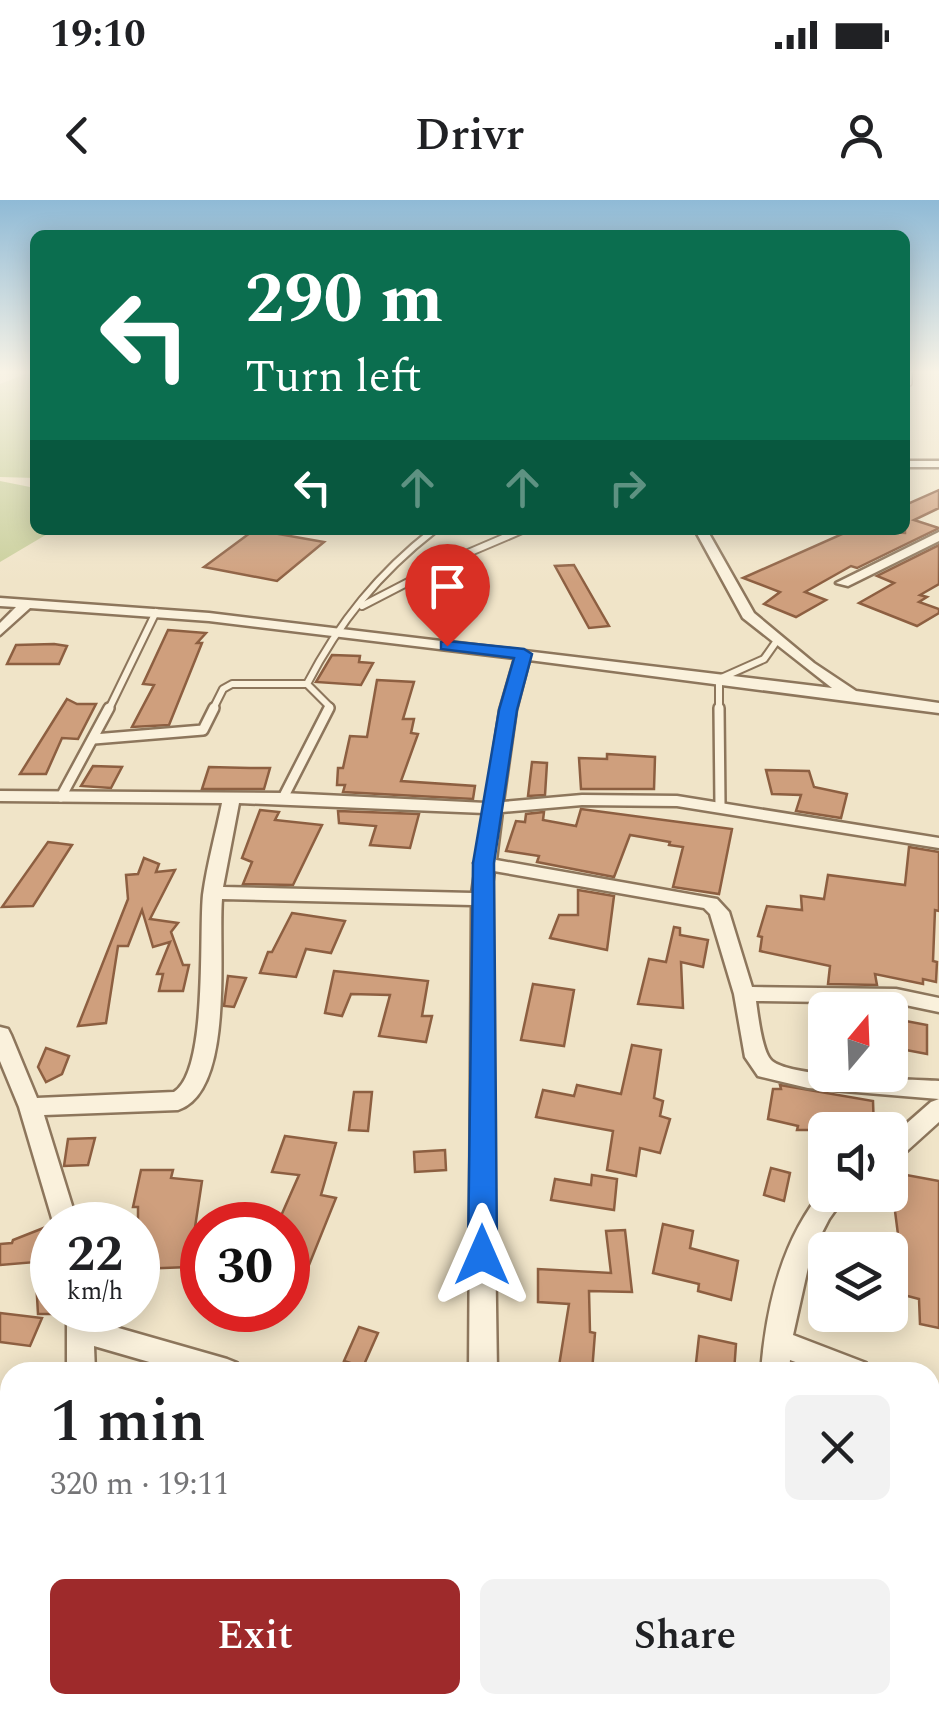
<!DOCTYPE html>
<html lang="en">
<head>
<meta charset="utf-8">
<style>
	:root { --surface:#fff; --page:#f2f2f2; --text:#202124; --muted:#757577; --accent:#9e2a2b }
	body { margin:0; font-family:Spectral,serif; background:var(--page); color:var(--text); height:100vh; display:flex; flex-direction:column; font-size:38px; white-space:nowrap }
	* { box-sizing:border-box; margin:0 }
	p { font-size:32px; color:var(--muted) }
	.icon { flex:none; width:55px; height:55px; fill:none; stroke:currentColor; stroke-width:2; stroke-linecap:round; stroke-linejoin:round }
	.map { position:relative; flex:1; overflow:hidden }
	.side { position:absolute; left:0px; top:1162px; width:940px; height:352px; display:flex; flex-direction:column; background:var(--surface); border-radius:30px 30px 0 0; box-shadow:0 5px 25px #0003 }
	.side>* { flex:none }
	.guide { position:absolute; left:30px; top:30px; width:880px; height:305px; border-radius:15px; box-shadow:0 5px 25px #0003; background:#0b6e4f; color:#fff; overflow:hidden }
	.needle { width:65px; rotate:19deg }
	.fabs { position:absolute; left:808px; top:792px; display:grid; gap:20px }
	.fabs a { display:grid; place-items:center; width:100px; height:100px; border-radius:15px; background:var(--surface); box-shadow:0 5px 25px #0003; font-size:50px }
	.speed { position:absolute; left:30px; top:1002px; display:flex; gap:20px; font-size:50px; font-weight:700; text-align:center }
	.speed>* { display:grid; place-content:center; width:130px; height:130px; border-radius:50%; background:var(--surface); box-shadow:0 5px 25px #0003; line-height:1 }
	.speed small { font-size:25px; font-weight:400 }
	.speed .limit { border:15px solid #d22; background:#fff; color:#111 }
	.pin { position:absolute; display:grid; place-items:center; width:85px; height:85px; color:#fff; margin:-102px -42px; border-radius:50% 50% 50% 0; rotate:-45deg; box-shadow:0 0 10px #0007 }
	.pin .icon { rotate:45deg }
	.me { position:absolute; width:110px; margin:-55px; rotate:0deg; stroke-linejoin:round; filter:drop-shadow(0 0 8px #0008) }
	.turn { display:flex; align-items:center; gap:35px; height:210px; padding:0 50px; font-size:45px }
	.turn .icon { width:130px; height:130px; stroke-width:2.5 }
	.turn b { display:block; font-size:70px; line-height:85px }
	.lanes { display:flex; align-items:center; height:95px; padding:0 50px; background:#0003; justify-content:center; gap:50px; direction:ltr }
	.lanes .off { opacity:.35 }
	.round { display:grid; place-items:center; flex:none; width:105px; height:105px; border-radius:15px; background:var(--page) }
	.head { display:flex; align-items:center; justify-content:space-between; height:170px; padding:0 50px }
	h1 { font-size:60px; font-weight:600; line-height:75px }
	.primary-button { display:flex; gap:20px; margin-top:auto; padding:20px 50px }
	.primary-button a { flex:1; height:115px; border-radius:15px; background:var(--accent); color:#fff; font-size:40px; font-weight:600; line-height:115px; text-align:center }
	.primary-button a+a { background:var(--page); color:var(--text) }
	.status { display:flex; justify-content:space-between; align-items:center; height:70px; padding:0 50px; background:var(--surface); direction:ltr }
	.status svg { height:28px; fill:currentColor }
	header { display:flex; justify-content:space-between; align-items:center; height:130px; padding:0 50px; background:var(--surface); font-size:45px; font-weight:600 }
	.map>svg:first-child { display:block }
	.green { fill:#c9cf9b }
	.building { fill:#cf9f7d; stroke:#8d5f41; stroke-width:2.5 }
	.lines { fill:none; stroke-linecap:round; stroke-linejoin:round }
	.service-far2-casing { stroke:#8d765c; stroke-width:8 }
	.service-far1-casing { stroke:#8d765c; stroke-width:10 }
	.service-casing { stroke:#8d765c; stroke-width:14 }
	.minor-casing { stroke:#8d765c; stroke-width:5 }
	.service-far2 { stroke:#faf1dc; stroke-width:5 }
	.service-far1 { stroke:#faf1dc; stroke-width:6 }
	.service { stroke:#faf1dc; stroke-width:9 }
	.minor { fill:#faf1dc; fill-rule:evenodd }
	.route { fill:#1a73e8; stroke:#114b97; stroke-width:2.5 }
</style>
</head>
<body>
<div class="status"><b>19:10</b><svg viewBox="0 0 49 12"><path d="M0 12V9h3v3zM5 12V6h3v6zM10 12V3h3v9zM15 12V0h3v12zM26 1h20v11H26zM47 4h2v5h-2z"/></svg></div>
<header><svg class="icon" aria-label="back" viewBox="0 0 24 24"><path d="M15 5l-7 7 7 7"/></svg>Drivr<svg class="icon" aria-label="person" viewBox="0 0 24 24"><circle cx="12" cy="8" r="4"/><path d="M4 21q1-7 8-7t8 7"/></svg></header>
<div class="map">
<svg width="939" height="1514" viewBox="0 0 939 1514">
	<rect width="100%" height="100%" fill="#f0e4c8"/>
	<!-- green -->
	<g class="green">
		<polygon points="35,170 35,278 0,277 0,184"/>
		<polygon points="0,281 35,288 35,330 54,330 0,362"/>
	</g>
	<!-- building -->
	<g class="building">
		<polygon points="939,290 939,308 914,320 939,328 857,368 851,366 805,392 826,400 796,417 764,404 780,392 743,378 851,330 905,333 905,305"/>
		<polygon points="254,330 256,330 324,342 277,381 204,367"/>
		<polygon points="939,345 939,384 920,395 927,397 919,402 939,409 939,413 917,426 859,403 894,383 877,376"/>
		<polygon points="574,365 609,426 589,428 555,366"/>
		<polygon points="168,430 206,433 197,443 202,443 169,525 132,527 154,485 143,484"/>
		<polygon points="54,444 67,446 59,464 7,464 16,445"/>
		<polygon points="332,455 360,456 359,462 373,463 361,485 316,482"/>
		<polygon points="377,480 414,482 403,519 414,519 411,533 418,534 401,581 475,586 473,599 343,592 345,585 337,585 338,568 343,568 350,536 367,537"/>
		<polygon points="67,499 77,504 96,504 78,539 62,538 46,574 20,574"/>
		<polygon points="607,554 655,557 654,589 581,589 579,558 607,559"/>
		<polygon points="532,562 547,563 545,595 528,596"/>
		<polygon points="93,566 122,567 111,588 81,586"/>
		<polygon points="209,567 250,568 270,568 264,589 202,589"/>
		<polygon points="766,570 809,571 814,587 847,594 841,618 796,611 801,595 772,594"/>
		<polygon points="581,609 732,629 719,694 673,687 683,647 669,645 670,642 630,635 614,677 537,662 539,656 506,651 516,621 525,622 526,614 544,612 543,620 576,626"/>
		<polygon points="260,610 279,612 275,620 322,625 293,685 243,684 252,662 242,658"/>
		<polygon points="338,611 419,614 410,648 370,645 376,626 339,623"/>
		<polygon points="48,642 72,645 33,706 2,707"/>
		<polygon points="909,647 939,652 939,711 935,710 933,761 937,762 936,782 923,779 923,784 875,774 877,785 828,784 830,766 760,751 762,737 758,736 767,706 802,710 801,696 824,699 828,675 905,685"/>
		<polygon points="144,658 159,664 156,672 175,670 150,719 178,723 171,732 183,765 189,765 183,791 159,791 163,774 157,774 170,742 153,747 142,710 128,746 118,746 106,823 78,826 128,699 126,675 138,674"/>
		<polygon points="578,690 614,696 607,750 550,738 559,715 578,715"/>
		<polygon points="292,713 345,721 331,753 306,749 296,777 260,773 268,752 272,752"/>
		<polygon points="674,727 680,728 680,735 708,740 703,767 681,762 683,808 638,804 649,759 666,762"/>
		<polygon points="334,771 428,781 422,816 432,816 426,842 379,836 390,795 351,794 342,816 325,813"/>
		<polygon points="228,776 246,778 234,807 224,806"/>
		<polygon points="533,784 574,790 564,846 521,840"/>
		<polygon points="890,818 927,825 927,854 890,847"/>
		<polygon points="632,845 661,850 654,898 663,901 660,916 670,919 660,953 640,948 636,976 607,970 613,931 536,917 543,890 574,896 577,885 621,894"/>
		<polygon points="46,848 69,856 62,874 46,882 38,867"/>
		<polygon points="780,885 873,901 874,930 797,930 798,926 768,919 773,889 781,889"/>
		<polygon points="354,892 372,892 368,931 349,930"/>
		<polygon points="285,936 336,943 321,995 336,998 307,1070 288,1068 288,1025 277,1025 299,975 272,972"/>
		<polygon points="95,938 88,965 64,966 68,939"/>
		<polygon points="445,950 446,970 415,972 414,952"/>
		<polygon points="771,968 790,973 784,1001 764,995"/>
		<polygon points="141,970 173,970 171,978 202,981 189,1067 138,1069 138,1007 133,1007"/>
		<polygon points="890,972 939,981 939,1128 920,1124 919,1099 900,1094 900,1050"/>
		<polygon points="592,975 617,979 614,1010 551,1000 555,979 591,985"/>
		<polygon points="663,1024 693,1031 690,1048 738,1061 731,1100 698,1091 699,1084 653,1073"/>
		<polygon points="46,1027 52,1050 52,1114 38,1114 35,1062 0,1065 0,1044 12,1043 13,1040"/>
		<polygon points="625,1030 632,1092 589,1091 590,1132 595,1133 592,1172 558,1172 569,1104 538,1102 538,1069 611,1073 606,1031"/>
		<polygon points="0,1113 42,1118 30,1146 0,1142"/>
		<polygon points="359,1127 378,1133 363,1167 344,1161"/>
		<polygon points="699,1136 736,1144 734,1172 695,1172"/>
	</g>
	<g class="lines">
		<!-- service-far2 casing -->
		<g class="service-far2-casing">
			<polyline id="service-far2" points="909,170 909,183"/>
		</g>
		<!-- service-far1 casing -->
		<g class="service-far1-casing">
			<g id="service-far1">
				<polyline points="362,406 447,362 522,330"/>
				<polyline points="108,511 156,412"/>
				<polyline points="212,511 223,489 232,484 307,484"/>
				<path d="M328 511 330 507 307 484C339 422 379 373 434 330"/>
				<polyline points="719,511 719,479 764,459 776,442"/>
			</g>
		</g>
		<!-- service casing -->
		<g class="service-casing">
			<g id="service">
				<polyline points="719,508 720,605"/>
				<polyline points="94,539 203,530 214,508"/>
				<polyline points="61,597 109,508"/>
				<polyline points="283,598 329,508"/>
			</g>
		</g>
		<!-- minor casing -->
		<g class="minor-casing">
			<g id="minor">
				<rect x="905" y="261" width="34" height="6"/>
				<path d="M695 330H707L754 413 814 463 856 491 939 503V513L529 460 516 510 503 602 582 595 677 596 939 638V648L677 606 582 605 502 612 496 660 717 699 729 712 752 787 896 789 939 798V812L896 803 756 801C758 815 762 853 772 861 792 878 905 879 939 881V899L808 888 758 876 745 857 734 794 710 714 704 708 494 671 490 699 497 1172H469L472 705 222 699C218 748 235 891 178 910L44 915 78 1025H54L19 907 0 861V827L8 829 11 835 37 898 174 892C208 871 199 735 203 695 207 664 216 633 222 603L0 601V591L283 593 486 603 500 510 515 458 209 421 30 408 0 435V423L16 407 0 406V398L209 413 832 488 743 418ZM239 603 485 613 478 659 474 663 476 667 472 693 223 687Z"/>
				<polygon points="939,332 939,341 848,386 836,383"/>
				<polygon points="939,899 939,922 898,959 890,962 890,938 931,902"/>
				<path d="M825 988V995H846L829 1019 811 1054 793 1135 866 1163 870 1172H823L790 1160 789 1172H761C766 1108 781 1039 825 988Z"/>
				<polygon points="67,1110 93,1110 94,1121 227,1159 237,1163 241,1172 184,1172 94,1146 95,1172 67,1172"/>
				<polygon points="930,1190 939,1194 939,1224 930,1220"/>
				<polygon points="0,1279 10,1281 10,1311 0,1309"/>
				<polygon points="22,1505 56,1505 54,1514 20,1514"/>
				<rect x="469" y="1505" width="34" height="9"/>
				<polygon points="617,1505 671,1505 675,1514 621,1514"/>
				<polygon points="683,1505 717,1505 716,1514 682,1514"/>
			</g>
		</g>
		<!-- service-far2 -->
		<use href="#service-far2" class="service-far2"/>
		<!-- service-far1 -->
		<use href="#service-far1" class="service-far1"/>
		<!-- service -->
		<use href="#service" class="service"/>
		<!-- minor -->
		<use href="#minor" class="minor"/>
	</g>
	<!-- sky -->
	<linearGradient id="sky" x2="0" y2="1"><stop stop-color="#8fbad6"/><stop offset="0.45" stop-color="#f8f3e6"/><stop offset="1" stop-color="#f8f3e6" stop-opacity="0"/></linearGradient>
	<rect width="939" height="382" fill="url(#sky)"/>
	<!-- route -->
	<polygon class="route" points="447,441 524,449 532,454 517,510 494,663 497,1055 493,1064 482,1068 472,1064 468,1055 473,663 499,510 514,458 441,449 441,442"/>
</svg>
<div class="fabs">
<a><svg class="needle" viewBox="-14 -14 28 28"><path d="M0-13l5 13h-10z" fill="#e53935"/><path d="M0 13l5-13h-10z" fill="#757577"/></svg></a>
<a><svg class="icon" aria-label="sound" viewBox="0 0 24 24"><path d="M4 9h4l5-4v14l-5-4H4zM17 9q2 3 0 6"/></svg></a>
<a><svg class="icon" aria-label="layers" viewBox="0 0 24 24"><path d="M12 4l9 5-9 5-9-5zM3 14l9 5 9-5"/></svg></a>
</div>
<div class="speed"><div>22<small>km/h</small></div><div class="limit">30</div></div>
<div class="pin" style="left:447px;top:446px;background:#d93025"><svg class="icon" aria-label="arrive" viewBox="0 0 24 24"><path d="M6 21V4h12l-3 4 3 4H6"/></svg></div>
<svg class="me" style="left:482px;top:1055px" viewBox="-20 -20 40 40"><path d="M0-17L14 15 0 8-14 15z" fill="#1a73e8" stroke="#fff" stroke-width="4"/></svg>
<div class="guide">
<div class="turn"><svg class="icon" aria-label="left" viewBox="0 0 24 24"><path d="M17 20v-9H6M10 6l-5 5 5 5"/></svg><div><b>290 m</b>Turn left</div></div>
<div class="lanes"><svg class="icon" aria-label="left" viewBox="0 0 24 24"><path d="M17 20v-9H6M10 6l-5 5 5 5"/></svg><svg class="icon off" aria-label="ahead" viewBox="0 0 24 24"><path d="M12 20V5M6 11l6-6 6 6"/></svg><svg class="icon off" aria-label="ahead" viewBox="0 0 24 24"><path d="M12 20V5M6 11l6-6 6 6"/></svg><svg class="icon off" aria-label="right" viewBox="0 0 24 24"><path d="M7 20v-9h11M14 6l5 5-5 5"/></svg></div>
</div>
<section class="side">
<div class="head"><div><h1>1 min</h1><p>320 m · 19:11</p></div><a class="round"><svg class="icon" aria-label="close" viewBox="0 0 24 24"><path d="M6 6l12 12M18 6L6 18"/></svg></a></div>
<div class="primary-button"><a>Exit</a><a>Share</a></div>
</section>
</div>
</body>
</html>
